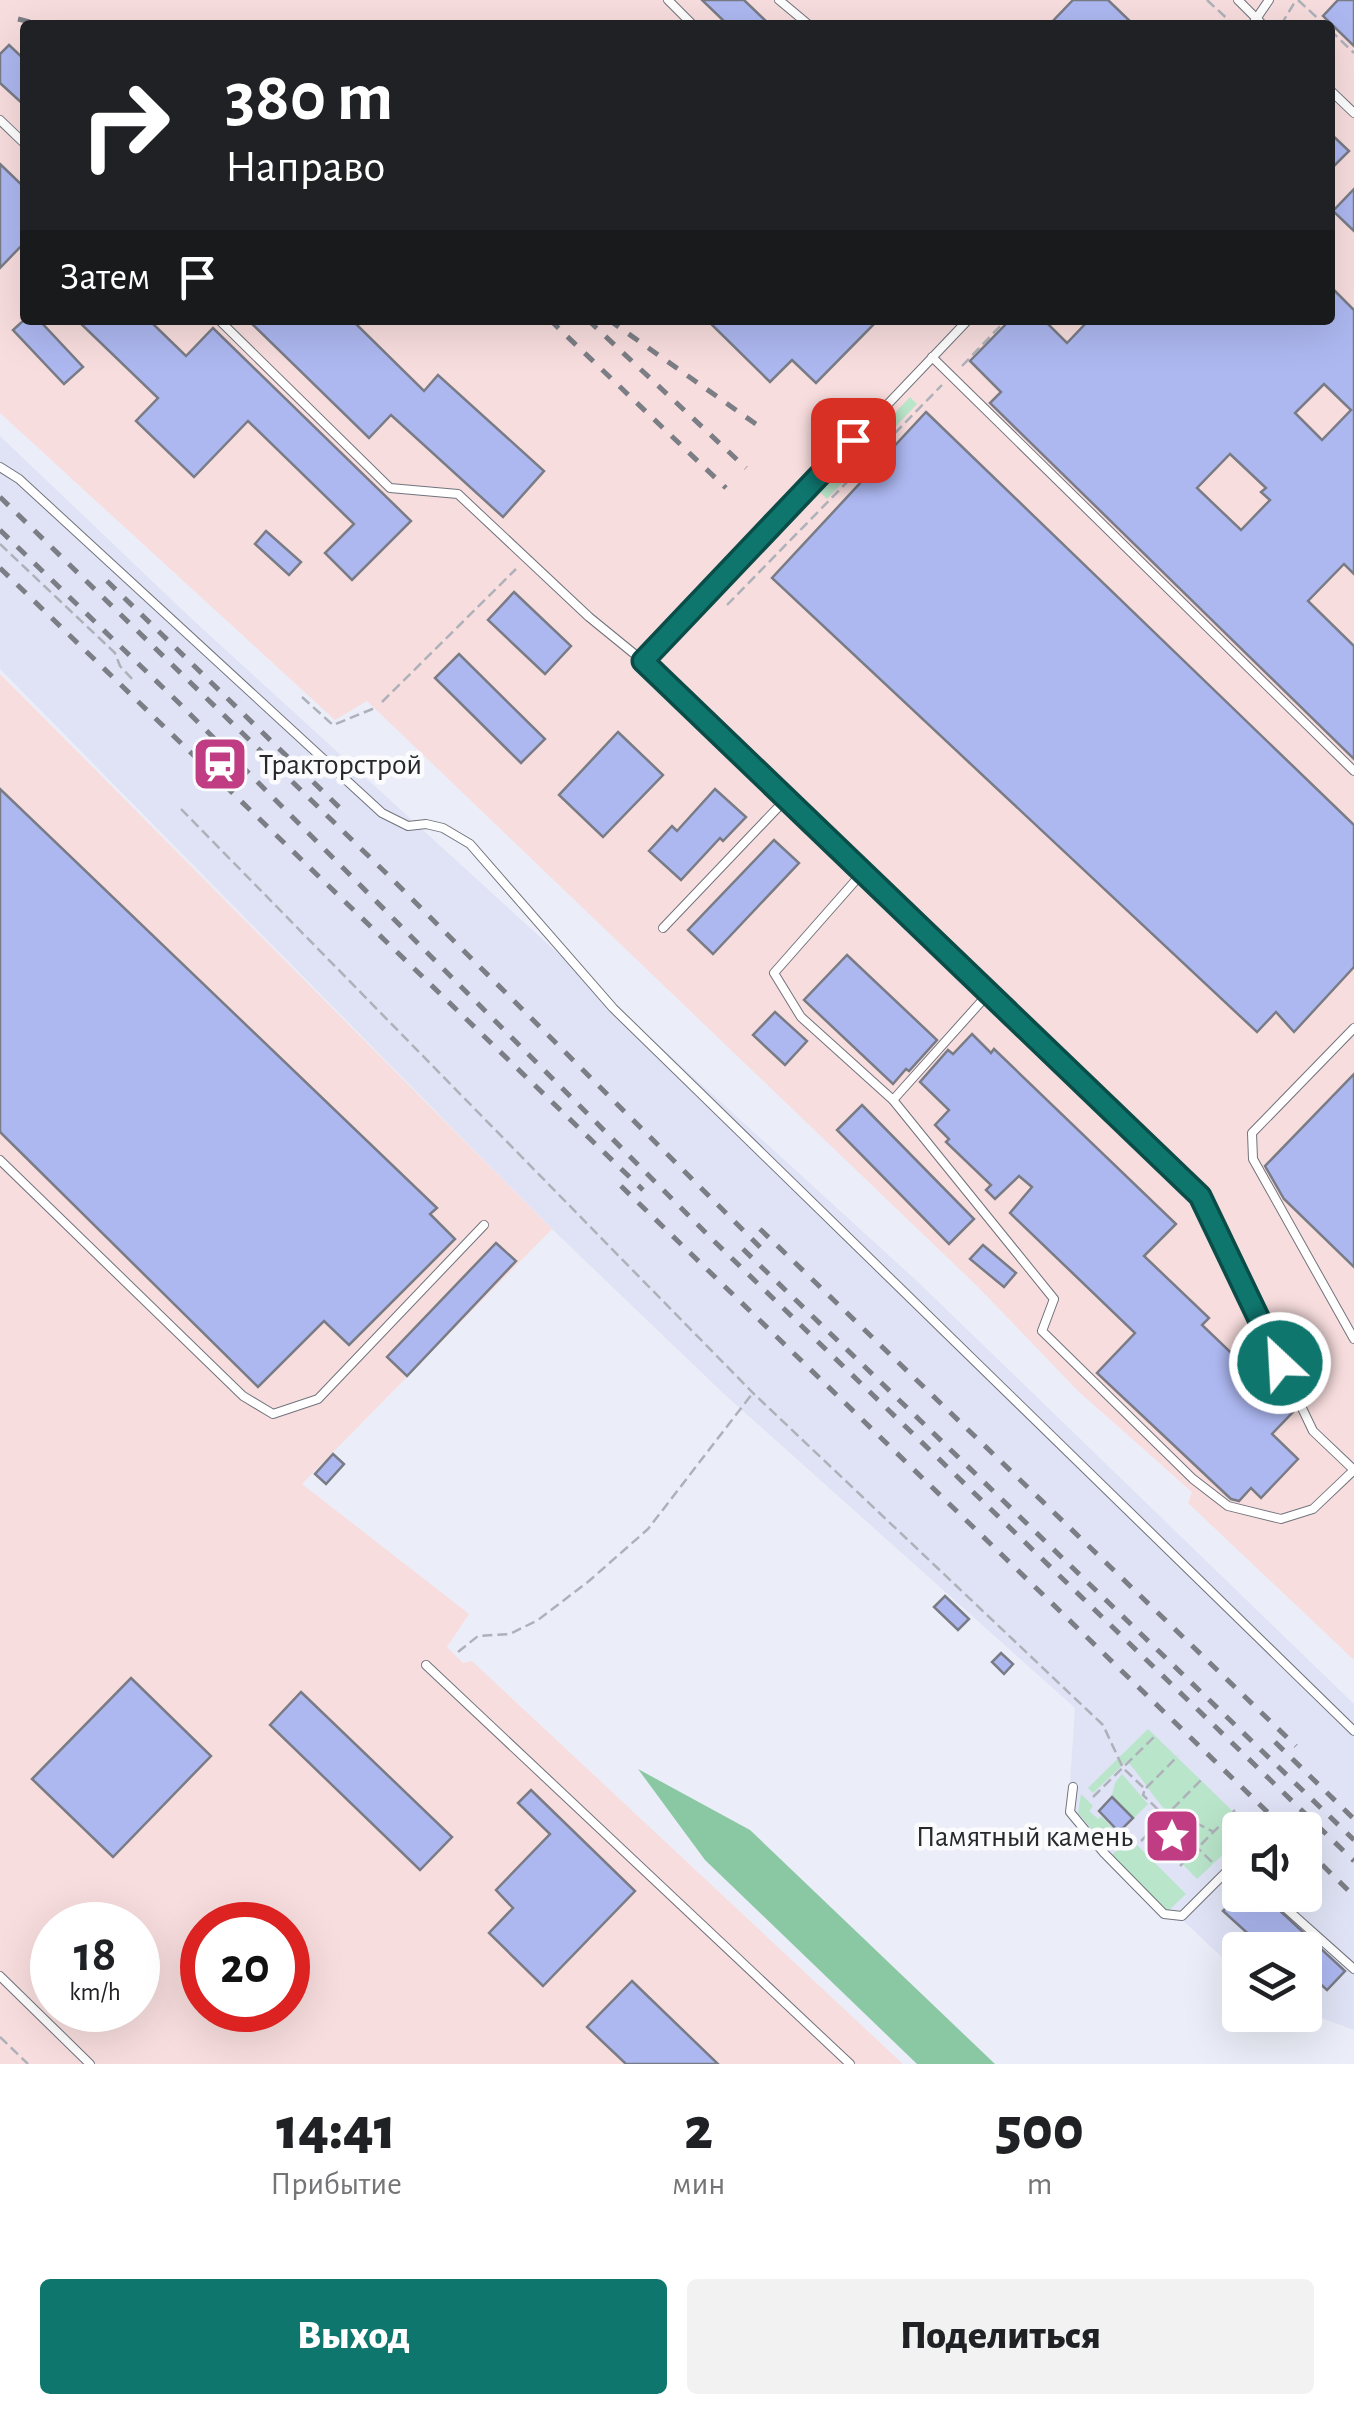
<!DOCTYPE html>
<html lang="ru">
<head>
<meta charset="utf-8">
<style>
	:root { --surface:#fff; --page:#f2f2f2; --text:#202124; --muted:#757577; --accent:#0f766e }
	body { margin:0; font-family:"Alegreya Sans",sans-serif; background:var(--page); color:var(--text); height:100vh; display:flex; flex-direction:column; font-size:38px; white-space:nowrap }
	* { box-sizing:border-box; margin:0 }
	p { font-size:32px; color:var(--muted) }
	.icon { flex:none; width:55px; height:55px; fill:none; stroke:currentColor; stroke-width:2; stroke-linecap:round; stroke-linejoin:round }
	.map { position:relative; height:2064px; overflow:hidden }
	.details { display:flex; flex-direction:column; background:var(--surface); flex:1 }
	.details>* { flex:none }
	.guide { position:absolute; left:20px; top:20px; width:1315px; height:305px; border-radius:10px; box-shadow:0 10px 40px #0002; background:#202124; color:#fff; overflow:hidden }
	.fabs { position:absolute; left:1222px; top:1812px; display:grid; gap:20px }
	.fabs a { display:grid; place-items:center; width:100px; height:100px; border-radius:10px; background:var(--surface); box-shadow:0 10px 40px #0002; font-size:50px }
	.speed { position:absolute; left:30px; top:1902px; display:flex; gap:20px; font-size:50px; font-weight:700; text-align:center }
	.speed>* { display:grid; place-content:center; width:130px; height:130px; border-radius:50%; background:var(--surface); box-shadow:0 10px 40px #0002; line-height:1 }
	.speed small { font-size:25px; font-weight:400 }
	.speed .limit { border:15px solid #d22; background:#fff; color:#111 }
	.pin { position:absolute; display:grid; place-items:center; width:85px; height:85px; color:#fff; margin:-42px; border-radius:20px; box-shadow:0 5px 15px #0006 }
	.me { position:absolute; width:110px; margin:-55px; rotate:335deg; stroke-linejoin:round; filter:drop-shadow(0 0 8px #0008) }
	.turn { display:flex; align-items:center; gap:35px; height:210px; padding:0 40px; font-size:45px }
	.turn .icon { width:130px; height:130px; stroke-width:2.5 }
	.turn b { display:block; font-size:70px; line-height:85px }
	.then { display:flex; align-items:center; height:95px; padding:0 40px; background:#0003; gap:20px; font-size:38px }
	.eta { display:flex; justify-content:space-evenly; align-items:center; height:170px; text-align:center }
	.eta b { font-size:60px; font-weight:800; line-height:70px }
	.action { display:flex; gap:20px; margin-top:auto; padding:20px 40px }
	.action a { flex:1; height:115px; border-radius:10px; background:var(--accent); color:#fff; font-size:40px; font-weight:800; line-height:115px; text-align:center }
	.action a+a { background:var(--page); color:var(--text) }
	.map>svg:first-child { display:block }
	.built { fill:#dfe3f5; fill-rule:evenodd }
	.industrial { fill:#f8ddde; fill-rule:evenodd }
	.green { fill:#b9e5ca }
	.forest { fill:#8ac8a4 }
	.building { fill:#adb8f1; stroke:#797b85; stroke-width:2.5; fill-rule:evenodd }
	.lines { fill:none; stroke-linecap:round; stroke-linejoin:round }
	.service-casing { stroke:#71737d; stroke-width:10 }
	.path { stroke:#aeb1b9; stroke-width:2.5; stroke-dasharray:10 5; stroke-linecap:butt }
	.service { stroke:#fff; stroke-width:8 }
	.rail { stroke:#7c7e85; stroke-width:5; stroke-dasharray:12 12; stroke-linecap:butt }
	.route-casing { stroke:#0a4d48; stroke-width:25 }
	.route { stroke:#0f766e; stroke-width:18 }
	.labels { text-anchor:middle; stroke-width:9; stroke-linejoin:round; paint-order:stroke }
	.poi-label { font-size:30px; fill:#28292d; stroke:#fbfbfe; text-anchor:start }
</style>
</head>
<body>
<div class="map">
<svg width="1354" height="2064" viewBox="0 0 1354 2064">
	<rect width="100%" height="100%" fill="#ebeef8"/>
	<!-- built -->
	<path class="built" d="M0 436 194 621 918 1282 1354 1704V2030L1305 2012V1950H1240V1974L1068 1813 1075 1708 723 1393 552 1229 0 669ZM1240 1830H1305V1895H1240Z"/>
	<!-- industrial -->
	<g class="industrial">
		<path d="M0 0H1354V1660L1188 1503 1192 1492 1079 1392 977 1286 367 701 335 720 0 413ZM25 25H1330V320H25Z"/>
		<path d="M0 674 552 1229 302 1484 469 1614 447 1647 463 1663 472 1661 903 2064H0ZM52 1925H138V2010H52ZM202 1925H288V2010H202Z"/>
	</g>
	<!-- green -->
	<g class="green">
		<polygon points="910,397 917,404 827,499 820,492"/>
		<path d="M1148 1729 1252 1830H1240V1855L1231 1847 1197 1879 1154 1834 1171 1816C1153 1798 1144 1780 1127 1761L1093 1793 1088 1788Z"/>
		<polygon points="1122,1774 1148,1804 1134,1818 1112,1795 1115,1783"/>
		<polygon points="1081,1794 1093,1806 1089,1811 1098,1819 1101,1816 1118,1834 1106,1846 1078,1813"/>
		<polygon points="1129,1837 1186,1894 1168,1911 1112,1855"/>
	</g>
	<!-- forest -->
	<polygon class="forest" points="638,1769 750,1830 995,2064 917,2064 705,1860"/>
	<!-- building -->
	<g class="building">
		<polygon points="702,0 744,0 770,25 728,25"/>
		<polygon points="1073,0 1108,0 1134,25 1049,25"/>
		<polygon points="1338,0 1354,0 1354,46 1323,16"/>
		<polygon points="9,45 25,60 25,106 0,83 0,54"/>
		<polygon points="1330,133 1349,151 1330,170"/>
		<polygon points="0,164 25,188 25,242 0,268"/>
		<polygon points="1354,189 1354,231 1333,211"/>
		<path d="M1330 286 1354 310V574L1344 564 1308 601 1354 646V759L990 403 1001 392 970 361 1010 320H1044L1067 343 1089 320H1330ZM1324 384 1351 410 1322 440 1295 413ZM1230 454 1266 488 1261 492 1270 500 1241 530 1197 488Z"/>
		<polygon points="24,320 39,320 83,367 64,384 13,330"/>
		<polygon points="77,320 149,320 186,356 213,328 411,521 352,580 325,553 354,524 248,421 194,477 136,421 158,398"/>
		<polygon points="248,320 352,320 424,391 438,375 544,471 503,517 391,415 369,438"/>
		<polygon points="707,320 878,320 816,383 792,360 770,382"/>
		<polygon points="926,412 1354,825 1354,967 1294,1032 1276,1012 1257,1032 772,578"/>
		<polygon points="266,531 301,562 289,575 255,544"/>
		<polygon points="514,592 571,646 545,674 488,620"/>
		<polygon points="459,654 545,739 521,763 435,678"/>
		<polygon points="618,732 663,775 603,837 559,795"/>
		<polygon points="0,789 437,1208 430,1214 455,1239 349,1345 324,1321 258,1387 0,1132"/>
		<polygon points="715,789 746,817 723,841 720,838 681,880 649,851 672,826 677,831"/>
		<polygon points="774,840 799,863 713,954 688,930"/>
		<polygon points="847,955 937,1040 909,1071 906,1069 893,1084 804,1000"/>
		<polygon points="775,1012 807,1041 785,1065 753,1035"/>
		<polygon points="972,1034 991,1053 994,1049 1176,1224 1144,1256 1209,1318 1202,1325 1293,1412 1272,1434 1298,1459 1261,1498 1251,1488 1239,1501 1231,1499 1097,1373 1135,1333 1010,1213 1032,1187 1019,1176 995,1199 986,1190 991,1185 946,1142 949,1139 935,1125 949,1110 920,1082 948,1050 953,1054"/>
		<polygon points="1354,1074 1354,1267 1284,1199 1265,1166"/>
		<polygon points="862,1105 974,1219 949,1244 837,1130"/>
		<polygon points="496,1243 516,1261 407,1376 387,1357"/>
		<polygon points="983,1245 1016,1273 1004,1287 970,1259"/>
		<polygon points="333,1454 344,1464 326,1484 315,1474"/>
		<polygon points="945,1596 969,1619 958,1630 934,1607"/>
		<polygon points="1001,1653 1013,1664 1004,1674 992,1662"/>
		<polygon points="131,1678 211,1756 113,1857 32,1779"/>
		<polygon points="301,1692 452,1837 420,1870 270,1725"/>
		<polygon points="531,1790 635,1891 543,1986 489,1933 513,1908 496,1890 550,1834 518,1803"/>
		<polygon points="1112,1797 1133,1818 1119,1832 1099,1811"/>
		<polygon points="1238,1895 1263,1895 1345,1971 1327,1990 1305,1970 1305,1950 1266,1950 1223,1911"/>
		<polygon points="632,1981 718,2064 626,2064 587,2027"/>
	</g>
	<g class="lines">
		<!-- service casing -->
		<g class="service-casing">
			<g id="service">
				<polyline points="668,0 693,25"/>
				<polyline points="779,0 809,25"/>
				<polyline points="1238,0 1263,25"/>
				<polyline points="1252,25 1269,0"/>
				<polyline points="1330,90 1354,113"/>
				<polyline points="0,120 25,144"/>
				<polyline points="219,320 390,488 458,494 589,617 643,661 1200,1196 1313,1431 1354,1470"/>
				<polyline points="932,357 1354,771"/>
				<polyline points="0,467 19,479 382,813 408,826 426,824 443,828 470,844 613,1008 1354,1731"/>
				<polyline points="643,661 968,320"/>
				<polyline points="863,872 774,973 801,1017 893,1100 1054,1299 1042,1331 1193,1479 1228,1506 1281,1519 1313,1509 1354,1470"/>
				<polyline points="663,928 786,799"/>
				<polyline points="1354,1028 1252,1133 1253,1159 1354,1339"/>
				<polyline points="893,1100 988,994"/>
				<polyline points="0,1160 243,1396 273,1414 318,1399 484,1225"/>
				<polyline points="426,1665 850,2064"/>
				<polyline points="1073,1787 1070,1812 1104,1853 1164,1914 1182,1916 1235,1863 1240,1867"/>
				<polyline points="1271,1895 1354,1969"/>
				<polyline points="0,1976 90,2064"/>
			</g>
		</g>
		<!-- path -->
		<g class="path">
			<polyline points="1207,0 1234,25"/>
			<polyline points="1298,0 1325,25"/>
			<polyline points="1281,25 1296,0"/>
			<polyline points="1330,30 1354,53"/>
			<polyline points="962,366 1006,320"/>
			<polyline points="0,544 115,653 120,666 135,682"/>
			<polyline points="727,605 942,385"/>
			<polyline points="302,697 333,725 375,708"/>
			<polyline points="382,702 516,569"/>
			<polyline points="181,809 753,1393 1103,1725 1123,1768 1145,1789 1143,1795 1214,1864"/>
			<polyline points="458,1652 478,1636 510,1634 538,1620 589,1581 648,1529 752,1394"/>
			<polyline points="1146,1788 1178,1756"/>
			<polyline points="1093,1797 1156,1735"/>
			<polyline points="1182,1830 1196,1823 1214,1832"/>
			<polyline points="1141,1841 1202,1779"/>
			<polyline points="1180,1866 1235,1810"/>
			<polyline points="0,2037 28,2064"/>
		</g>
		<!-- service -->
		<use href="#service" class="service"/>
		<!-- rail -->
		<g class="rail">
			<polyline points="18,19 42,25"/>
			<polyline points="550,320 726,488"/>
			<polyline points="588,320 746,468"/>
			<polyline points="609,320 760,427"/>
			<polyline points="0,497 387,874 767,1254"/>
			<polyline points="0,530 181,705 715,1242 1354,1861"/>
			<polyline points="0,568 643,1190"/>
			<polyline points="107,581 343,811"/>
			<polyline points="621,1186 1286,1830"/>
			<polyline points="760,1229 1296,1746"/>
			<polyline points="743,1249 1354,1840"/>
			<polyline points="1275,1742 1354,1819"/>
			<polyline points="1305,1848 1354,1896"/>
		</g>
	</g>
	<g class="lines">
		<!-- route casing -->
		<g class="route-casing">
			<polyline id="route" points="853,440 643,661 1200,1196 1280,1363"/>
		</g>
		<!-- route -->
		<use href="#route" class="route"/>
	</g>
	<!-- icons -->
	<defs>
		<g id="station-square" transform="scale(2.875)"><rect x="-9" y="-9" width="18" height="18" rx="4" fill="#c13d83" stroke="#fbfbfe"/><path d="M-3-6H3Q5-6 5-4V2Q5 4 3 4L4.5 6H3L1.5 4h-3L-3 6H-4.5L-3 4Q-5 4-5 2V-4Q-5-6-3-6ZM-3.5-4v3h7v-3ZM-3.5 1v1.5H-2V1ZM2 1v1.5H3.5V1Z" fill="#fff"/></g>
		<g id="sight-square" transform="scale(2.875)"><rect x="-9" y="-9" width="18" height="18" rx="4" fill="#c13d83" stroke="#fbfbfe"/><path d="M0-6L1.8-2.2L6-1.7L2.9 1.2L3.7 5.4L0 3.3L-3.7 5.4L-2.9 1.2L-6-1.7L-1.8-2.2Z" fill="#fff"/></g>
	</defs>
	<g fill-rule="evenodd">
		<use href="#station-square" x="220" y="764"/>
		<use href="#sight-square" x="1172" y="1836"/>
	</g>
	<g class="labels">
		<!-- poi labels -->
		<g class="poi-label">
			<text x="259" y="774">Тракторстрой</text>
			<text x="1133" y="1846" text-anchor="end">Памятный камень</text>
		</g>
	</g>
</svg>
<div class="fabs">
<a><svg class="icon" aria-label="sound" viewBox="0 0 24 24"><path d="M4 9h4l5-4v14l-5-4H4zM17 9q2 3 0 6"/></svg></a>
<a><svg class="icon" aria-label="layers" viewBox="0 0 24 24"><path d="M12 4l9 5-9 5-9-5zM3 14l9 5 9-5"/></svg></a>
</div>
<div class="speed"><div>18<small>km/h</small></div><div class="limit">20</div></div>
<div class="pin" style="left:853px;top:440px;background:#d93025"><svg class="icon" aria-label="arrive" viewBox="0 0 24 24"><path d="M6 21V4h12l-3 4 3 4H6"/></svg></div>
<svg class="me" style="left:1280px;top:1363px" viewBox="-20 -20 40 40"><circle r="17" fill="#0f766e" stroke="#fff" stroke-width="3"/><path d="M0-11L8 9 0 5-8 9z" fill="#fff"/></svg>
<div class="guide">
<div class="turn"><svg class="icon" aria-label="right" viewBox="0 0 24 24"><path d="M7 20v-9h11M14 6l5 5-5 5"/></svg><div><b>380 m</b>Направо</div></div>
<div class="then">Затем<svg class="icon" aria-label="arrive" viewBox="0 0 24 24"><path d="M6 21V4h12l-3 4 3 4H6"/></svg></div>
</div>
</div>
<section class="details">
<div class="eta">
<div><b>14:41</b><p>Прибытие</p></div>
<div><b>2</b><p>мин</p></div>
<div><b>500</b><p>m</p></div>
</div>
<div class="action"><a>Выход</a><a>Поделиться</a></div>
</section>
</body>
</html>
